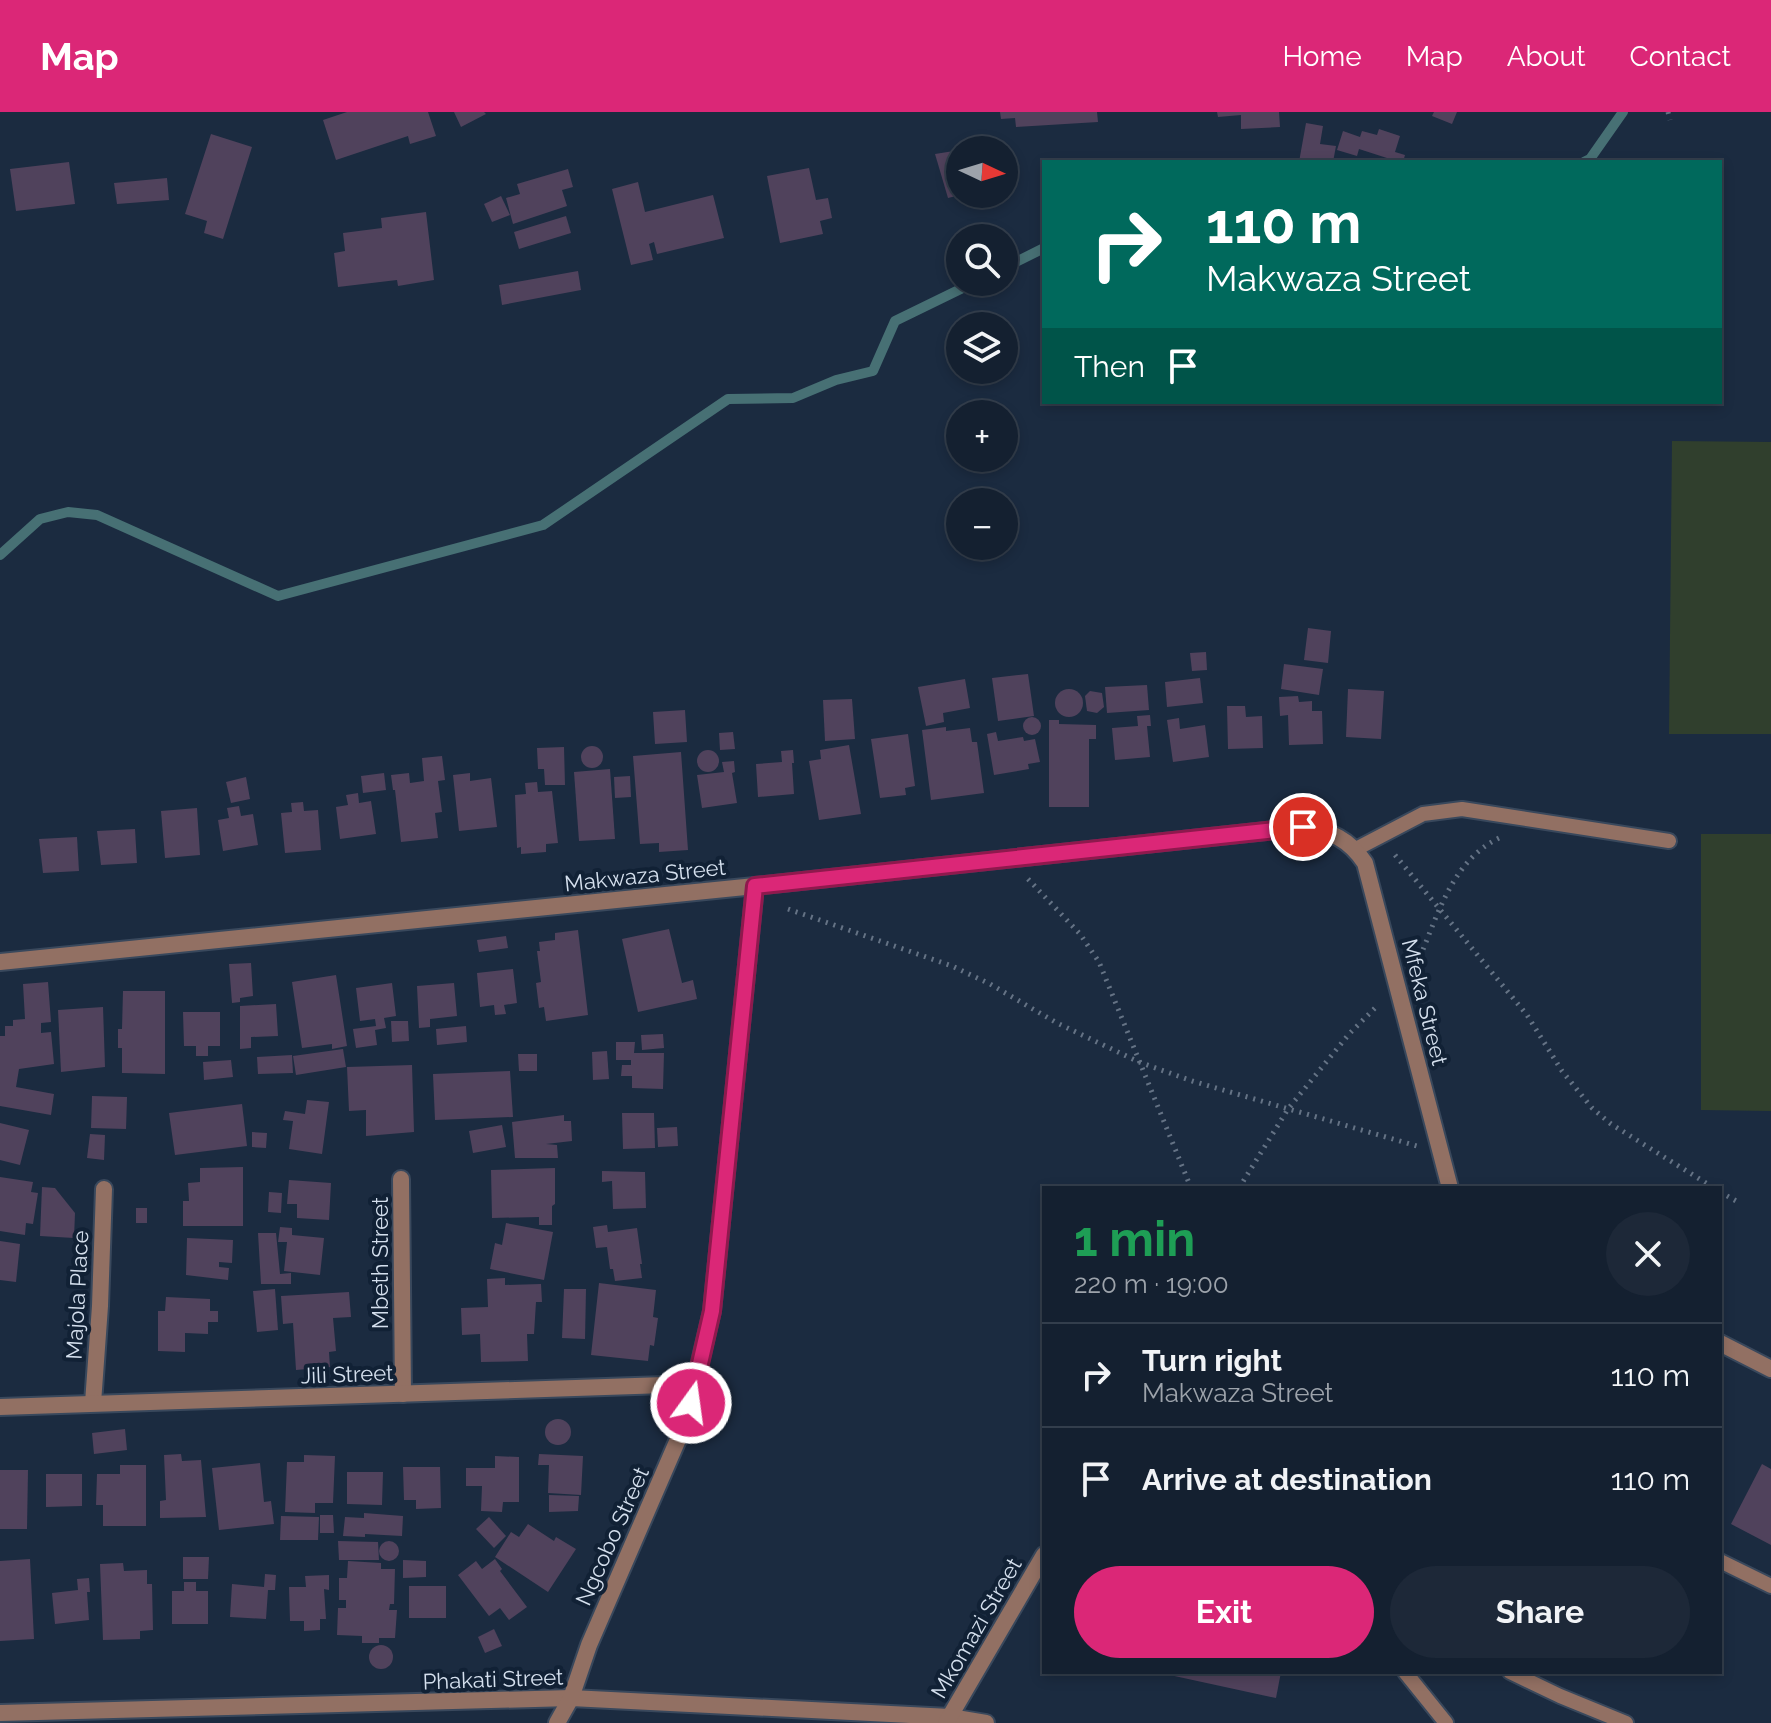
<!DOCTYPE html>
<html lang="en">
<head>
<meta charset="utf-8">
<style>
	:root { --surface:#142030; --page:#1d2838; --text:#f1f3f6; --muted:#9da3ab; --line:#333e4c; --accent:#db2777 }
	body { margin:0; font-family:Raleway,sans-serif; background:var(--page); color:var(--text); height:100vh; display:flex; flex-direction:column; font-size:30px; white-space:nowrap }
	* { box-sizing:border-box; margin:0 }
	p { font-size:26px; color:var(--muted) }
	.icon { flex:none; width:44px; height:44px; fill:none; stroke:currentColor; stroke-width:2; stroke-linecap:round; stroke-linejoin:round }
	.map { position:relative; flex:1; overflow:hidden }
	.panel { position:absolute; left:1042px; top:1074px; width:680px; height:488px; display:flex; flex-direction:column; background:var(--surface); border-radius:0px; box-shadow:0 4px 12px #0003,0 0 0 2px var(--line) }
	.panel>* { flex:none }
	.hud { position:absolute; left:1042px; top:48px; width:680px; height:244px; border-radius:0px; box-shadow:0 4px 12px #0003,0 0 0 2px var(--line); background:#00695c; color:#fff; overflow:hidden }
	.needle { width:52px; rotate:94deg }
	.controls { position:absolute; left:946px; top:24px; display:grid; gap:16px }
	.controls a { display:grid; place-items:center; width:72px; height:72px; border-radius:50%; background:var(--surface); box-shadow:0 4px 12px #0003,0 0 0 2px var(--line); font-size:40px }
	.pin { position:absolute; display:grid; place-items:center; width:68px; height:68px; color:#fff; margin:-34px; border:4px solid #fff; border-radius:50%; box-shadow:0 2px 8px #0007 }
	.me { position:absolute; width:88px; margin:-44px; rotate:14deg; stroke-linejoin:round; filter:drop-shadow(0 0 6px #0008) }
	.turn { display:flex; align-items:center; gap:28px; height:168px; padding:0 32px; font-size:36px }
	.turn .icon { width:104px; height:104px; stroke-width:2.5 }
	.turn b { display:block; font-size:56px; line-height:68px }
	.then { display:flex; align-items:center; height:76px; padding:0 32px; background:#0003; gap:16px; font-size:30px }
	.round { display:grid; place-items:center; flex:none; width:84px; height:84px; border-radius:42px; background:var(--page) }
	.head { display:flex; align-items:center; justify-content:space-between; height:136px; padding:0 32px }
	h1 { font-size:48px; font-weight:700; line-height:60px; color:#1e9e55 }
	.primary-button { display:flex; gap:16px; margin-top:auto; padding:16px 32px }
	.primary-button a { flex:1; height:92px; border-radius:48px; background:var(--accent); color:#fff; font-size:32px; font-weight:700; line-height:92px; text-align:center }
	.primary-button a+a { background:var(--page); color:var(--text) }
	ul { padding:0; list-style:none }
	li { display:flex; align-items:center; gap:24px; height:104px; padding:0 32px; border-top:2px solid var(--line) }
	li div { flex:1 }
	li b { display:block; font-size:30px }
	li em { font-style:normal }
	header { display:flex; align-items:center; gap:48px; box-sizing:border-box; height:112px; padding:0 40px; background:var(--accent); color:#fff }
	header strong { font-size:38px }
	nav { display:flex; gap:44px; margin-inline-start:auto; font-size:28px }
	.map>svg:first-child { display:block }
	.green { fill:#303f2d }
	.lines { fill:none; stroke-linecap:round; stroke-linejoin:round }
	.stream { stroke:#477074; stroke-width:10 }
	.building { fill:#50425c }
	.lane-casing { stroke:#39485c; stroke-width:18 }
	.street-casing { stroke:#39485c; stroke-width:20 }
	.path { stroke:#657385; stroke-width:5; stroke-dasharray:2 6; stroke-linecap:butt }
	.lane { stroke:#927063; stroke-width:14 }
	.street { stroke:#927063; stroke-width:16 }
	.route-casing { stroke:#8e194d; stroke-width:20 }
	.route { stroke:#db2777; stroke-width:14 }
	.labels { text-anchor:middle; stroke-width:8; stroke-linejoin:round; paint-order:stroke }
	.street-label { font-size:22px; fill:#d4dfed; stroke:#112135 }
</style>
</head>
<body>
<header>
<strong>Map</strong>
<nav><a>Home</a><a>Map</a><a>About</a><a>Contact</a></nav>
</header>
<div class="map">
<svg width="1771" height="1611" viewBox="0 0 1771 1611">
	<rect width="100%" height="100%" fill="#1b2b40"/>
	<!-- green -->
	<g class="green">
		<polygon points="1672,329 1771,330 1771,622 1669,622"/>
		<polygon points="1701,722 1771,722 1771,999 1701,998"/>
	</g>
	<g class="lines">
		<!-- stream -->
		<g class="stream">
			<polyline points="1584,50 1590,47 1623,0"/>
			<polyline points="1004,156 1044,136"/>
			<polyline points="0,443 40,407 68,400 97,403 278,484 543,413 728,287 793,286 836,268 873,259 895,209 975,170"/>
		</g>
	</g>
	<!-- building -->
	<g class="building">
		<polygon points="347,0 428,0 436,24 410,32 408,24 336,48 323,8"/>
		<polygon points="454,0 484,0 486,2 461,15"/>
		<polygon points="1000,0 1097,0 1098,10 1016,15 1015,6 1001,7"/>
		<polygon points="1217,0 1279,0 1280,15 1241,17 1241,3 1218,5"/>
		<polygon points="1434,0 1457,0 1452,12 1432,4"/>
		<polygon points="1306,11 1323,14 1320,32 1336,34 1333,50 1299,50"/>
		<polygon points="1379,17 1400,24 1395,40 1405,43 1403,50 1389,50 1390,47 1359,37 1357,44 1337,38 1343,19 1360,25 1362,19 1377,23"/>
		<polygon points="211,22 252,35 223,127 204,121 207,109 185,102"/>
		<polygon points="960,38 960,83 948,86 935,42"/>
		<polygon points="69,50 75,92 16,99 10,57"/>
		<polygon points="809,56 816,88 828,86 832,106 820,109 823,122 780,131 767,64"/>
		<polygon points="568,57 573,75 562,78 567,94 513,112 506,86 520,82 517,72"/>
		<polygon points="167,66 169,88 117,92 114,71"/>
		<polygon points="638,70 645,100 713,83 724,126 657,142 654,130 649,132 653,148 631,153 612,77"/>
		<polygon points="501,84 510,103 492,110 484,92"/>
		<polygon points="426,100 434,168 398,174 397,168 338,175 334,141 345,139 343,121 382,116 381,106"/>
		<polygon points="566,104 571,121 519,137 514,120"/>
		<polygon points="578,159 581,178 502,193 499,173"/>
		<polygon points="1308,516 1331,519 1328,551 1304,548"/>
		<polygon points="1206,540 1207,558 1192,559 1190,541"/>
		<polygon points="1284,552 1323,557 1319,583 1281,577"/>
		<polygon points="1028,562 1034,604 998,609 992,566"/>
		<polygon points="1200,566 1203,591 1167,595 1165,570"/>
		<polygon points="965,567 970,596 943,601 944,610 926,614 918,575"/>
		<polygon points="1147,573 1149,598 1107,601 1105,575"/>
		<circle cx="1069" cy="591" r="14"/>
		<polygon points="1348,577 1384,579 1381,627 1346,625"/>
		<polygon points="1090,579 1102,581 1104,595 1097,601 1087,599 1085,584"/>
		<polygon points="1298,584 1299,590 1312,589 1312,599 1322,599 1323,632 1289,633 1288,603 1280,604 1279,585"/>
		<polygon points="852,587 855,627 825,629 823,588"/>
		<polygon points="1227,594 1245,594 1246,605 1262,604 1263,636 1228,637"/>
		<polygon points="685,598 687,630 655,632 653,600"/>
		<polygon points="1150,603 1151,614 1147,614 1150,645 1115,648 1112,616 1138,614 1137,604"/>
		<circle cx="1032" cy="614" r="9"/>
		<polygon points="1179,606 1180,617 1205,613 1209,645 1173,650 1167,608"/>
		<polygon points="1049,608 1059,608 1059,612 1096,613 1096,627 1089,627 1089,695 1049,695"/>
		<polygon points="946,615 946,619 970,616 972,630 977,630 984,681 931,688 922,618"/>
		<polygon points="733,620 735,637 720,638 719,621"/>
		<polygon points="996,620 998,629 1023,625 1024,629 1035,627 1040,650 1028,652 1029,657 994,663 987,622"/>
		<polygon points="908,622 915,674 905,676 906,683 880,686 871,627"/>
		<polygon points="849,633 861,702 819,708 809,649 821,647 820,638"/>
		<circle cx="592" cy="645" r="11"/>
		<polygon points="564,635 565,673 545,673 544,657 538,657 537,636"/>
		<polygon points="793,638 794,651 792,651 794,682 758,685 756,652 782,650 781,639"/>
		<circle cx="708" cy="649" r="11"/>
		<polygon points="681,640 688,738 659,740 659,731 640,732 633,644"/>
		<polygon points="442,644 445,668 438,669 442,700 435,701 438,726 401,730 395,678 393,678 391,663 409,661 410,671 424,669 422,646"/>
		<polygon points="734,649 735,660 732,661 737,691 702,696 697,663 724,660 722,650"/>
		<polygon points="610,657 615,727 579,729 574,660"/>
		<polygon points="384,661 386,678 363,681 361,664"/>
		<polygon points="470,661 470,669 491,666 497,715 459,719 453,663"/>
		<polygon points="630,664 631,685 615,686 614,665"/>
		<polygon points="246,665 250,687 231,691 226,670"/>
		<polygon points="537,670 538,680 552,679 558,731 546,732 546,740 521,742 521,735 517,736 515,683 526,682 525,671"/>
		<polygon points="358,681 359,691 371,689 376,722 340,727 336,695 348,693 346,683"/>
		<polygon points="303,690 304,699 318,698 321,738 285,741 281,701 292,700 291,691"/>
		<polygon points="239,694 241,704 253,702 258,733 223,739 218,708 229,706 227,696"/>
		<polygon points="197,696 200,743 165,746 161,699"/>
		<polygon points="135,717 137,751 101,753 97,719"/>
		<polygon points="77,725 79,759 43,761 39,727"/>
		<polygon points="669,817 682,871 693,868 697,887 638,900 622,827"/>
		<polygon points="578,818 588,903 546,909 544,895 539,896 536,871 541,870 537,839 540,839 539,830 555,828 555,821"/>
		<polygon points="506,824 508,836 479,840 477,828"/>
		<polygon points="251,851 253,884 240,886 240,890 232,891 229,852"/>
		<polygon points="513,857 517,891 504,893 506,902 495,903 494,893 480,895 477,861"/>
		<polygon points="336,863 347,934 332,937 332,932 302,936 292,870"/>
		<polygon points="48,870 51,910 41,911 41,921 51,920 54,952 19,957 16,975 54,982 51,1003 0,994 0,924 5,924 5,914 13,914 13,908 25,907 23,872"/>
		<polygon points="392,871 396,904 384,906 386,916 375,918 377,933 356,936 353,917 376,914 375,907 360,909 356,876"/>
		<polygon points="454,871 457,904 430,907 430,915 419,916 417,874"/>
		<polygon points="123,879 165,879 165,962 122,961 122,936 118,936 118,917 122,917"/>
		<polygon points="276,892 278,924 251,925 251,936 240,937 240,894"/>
		<polygon points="103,895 105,955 61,960 58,898"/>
		<polygon points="183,900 220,900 220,934 208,934 208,944 196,944 196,934 184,934"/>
		<polygon points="391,909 408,909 409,929 392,930"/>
		<polygon points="466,914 467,930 437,933 436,917"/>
		<polygon points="663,922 664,936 642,938 641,923"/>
		<polygon points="616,930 635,930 634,941 664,941 663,977 632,976 632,964 621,964 622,953 631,953 631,948 616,948"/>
		<polygon points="343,937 346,955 296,963 293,944"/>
		<polygon points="607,939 609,967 593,968 592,940"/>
		<polygon points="518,942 537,942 537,959 519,959"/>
		<polygon points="292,943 293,961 258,962 257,945"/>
		<polygon points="231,948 233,965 204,968 203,950"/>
		<polygon points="412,953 414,1020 366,1024 366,998 349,999 347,955"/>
		<polygon points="510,959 513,1005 435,1008 433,962"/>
		<polygon points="92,984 127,985 126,1017 91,1016"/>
		<polygon points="307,988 329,990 322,1042 289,1037 293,1009 283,1008 285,999 305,1002"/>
		<polygon points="242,992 247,1034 175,1043 169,1001"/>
		<polygon points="622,1001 654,1001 655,1036 623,1037"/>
		<polygon points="564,1003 564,1009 571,1009 572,1029 546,1032 557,1033 558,1046 515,1046 512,1010"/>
		<polygon points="0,1011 29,1018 20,1053 0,1048"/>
		<polygon points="502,1013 506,1035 473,1041 469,1019"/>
		<polygon points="677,1015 678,1034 658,1035 657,1016"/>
		<polygon points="252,1020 267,1021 266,1036 252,1035"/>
		<polygon points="90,1022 105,1023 104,1048 87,1046"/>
		<polygon points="243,1055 243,1114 183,1114 183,1089 189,1089 188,1071 200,1070 200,1056"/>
		<polygon points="555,1056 555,1092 552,1094 552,1113 539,1113 539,1105 492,1106 491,1058"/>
		<polygon points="602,1059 645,1060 646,1096 613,1097 612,1069 602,1070"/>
		<polygon points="0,1065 33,1070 31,1080 38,1081 33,1112 26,1111 25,1123 0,1119"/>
		<polygon points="289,1068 331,1071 329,1108 297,1106 297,1092 287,1092"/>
		<polygon points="42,1075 55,1076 75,1101 74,1126 40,1124"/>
		<polygon points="269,1080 282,1081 281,1101 268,1100"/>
		<rect x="136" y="1096" width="11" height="15"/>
		<polygon points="506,1111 553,1120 544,1168 490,1157 495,1131 502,1133"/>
		<polygon points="607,1113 608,1120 637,1116 642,1152 640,1152 642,1166 615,1169 613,1157 610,1157 607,1135 596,1136 593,1115"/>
		<polygon points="280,1115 292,1116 292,1123 324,1126 320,1163 284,1159 287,1130 278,1130"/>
		<polygon points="258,1121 276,1121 280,1162 291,1161 291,1172 261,1172"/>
		<polygon points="187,1126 233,1128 232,1151 219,1150 219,1155 229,1156 228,1168 186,1163"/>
		<polygon points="0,1129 20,1132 16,1170 0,1168"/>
		<polygon points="505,1166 505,1173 541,1172 542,1190 536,1190 534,1222 527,1222 528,1249 481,1250 480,1222 462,1223 461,1196 488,1195 487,1167"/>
		<polygon points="599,1171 656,1178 653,1205 658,1206 654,1234 650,1233 648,1249 591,1243"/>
		<polygon points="275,1177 278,1218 257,1220 253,1179"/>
		<polygon points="564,1177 586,1177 585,1227 562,1226"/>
		<polygon points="349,1180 351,1205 333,1206 336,1239 329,1240 330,1255 296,1258 293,1211 283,1212 281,1184"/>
		<polygon points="166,1185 210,1187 210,1199 218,1199 218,1210 208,1210 208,1222 185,1221 185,1240 158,1239 158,1199 165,1199"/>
		<circle cx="558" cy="1320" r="13"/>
		<polygon points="125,1317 127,1338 94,1342 92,1321"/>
		<polygon points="181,1342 182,1349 201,1348 206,1405 160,1406 160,1389 166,1388 164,1343"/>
		<polygon points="539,1342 583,1344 581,1383 548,1381 549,1353 538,1353"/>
		<polygon points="304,1343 335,1344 333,1391 315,1391 315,1401 285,1400 287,1350 304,1350"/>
		<polygon points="495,1344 519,1345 519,1390 503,1390 502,1400 481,1399 482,1374 466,1374 466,1356 495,1356"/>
		<polygon points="260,1351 264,1390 271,1389 274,1412 219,1418 212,1356"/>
		<polygon points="1762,1352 1771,1357 1771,1433 1731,1412"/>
		<polygon points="120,1353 146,1353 146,1414 103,1414 103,1393 96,1393 97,1362 120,1362"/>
		<polygon points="403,1355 440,1355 441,1396 416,1397 416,1388 404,1388"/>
		<polygon points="0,1358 28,1358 27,1417 0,1417"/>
		<polygon points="347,1360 383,1360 382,1393 347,1392"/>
		<polygon points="46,1362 82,1362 82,1394 46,1395"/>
		<polygon points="549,1383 579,1384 578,1399 549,1400"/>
		<polygon points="364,1401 403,1404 402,1424 365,1422 365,1425 343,1424 345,1405 364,1406"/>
		<polygon points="320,1403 333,1403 334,1421 320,1421"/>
		<polygon points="281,1404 319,1405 318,1428 280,1428"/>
		<polygon points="489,1405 506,1424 494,1436 476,1417"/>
		<polygon points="528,1412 554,1429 556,1425 576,1437 548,1480 495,1445 511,1420 519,1425"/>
		<polygon points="338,1429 378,1430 379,1448 339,1448"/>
		<circle cx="389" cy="1439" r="10"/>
		<polygon points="183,1445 209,1445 208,1467 183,1467"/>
		<polygon points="30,1447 34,1527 0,1529 0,1449"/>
		<polygon points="495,1447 502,1457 500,1459 527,1495 509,1508 500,1496 489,1504 458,1463 476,1449 482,1457"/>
		<polygon points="403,1448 426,1449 426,1465 403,1466"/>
		<polygon points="348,1449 381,1451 381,1457 395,1457 394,1492 390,1492 389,1498 397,1498 395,1526 379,1526 379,1531 362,1531 362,1524 337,1523 338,1496 346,1496 346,1488 339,1488 339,1466 347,1466"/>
		<polygon points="123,1451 124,1459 147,1458 147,1472 152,1472 153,1518 140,1519 140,1527 103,1528 100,1452"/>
		<polygon points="265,1462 276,1463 275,1478 268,1478 266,1507 230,1505 232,1472 264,1475"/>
		<polygon points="329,1463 329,1478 324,1477 326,1507 320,1507 320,1518 304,1519 304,1509 290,1509 289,1475 306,1475 305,1464"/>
		<polygon points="89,1466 90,1480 87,1480 89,1508 55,1512 52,1481 78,1478 77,1467"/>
		<polygon points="184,1470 196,1470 196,1479 208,1479 208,1512 172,1512 172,1479 184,1479"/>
		<rect x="409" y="1474" width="37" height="32"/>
		<polygon points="494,1517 502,1534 485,1541 478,1525"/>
		<circle cx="381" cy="1545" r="12"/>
		<polygon points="1156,1560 1281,1560 1276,1586"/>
	</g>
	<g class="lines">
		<!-- lane casing -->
		<g class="lane-casing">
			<g id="lane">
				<polyline points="1356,737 1423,702 1462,697 1669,729"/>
				<polyline points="1720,1449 1771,1474"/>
				<polyline points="1405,1560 1446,1611"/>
				<polyline points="1510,1560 1560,1584 1626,1611"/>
			</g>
		</g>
		<!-- street casing -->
		<g class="street-casing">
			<g id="street">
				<path d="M0 850 755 774 1303 715C1331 719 1349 727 1365 751L1450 1076"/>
				<polyline points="401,1067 403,1282"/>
				<polyline points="1720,1231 1771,1257"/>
				<polyline points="93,1291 100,1194 104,1077"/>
				<polyline points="0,1295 695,1272"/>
				<polyline points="0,1601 571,1586 950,1605 986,1611"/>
				<polyline points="557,1611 571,1586 589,1533 686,1309 712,1199 755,774"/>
				<polyline points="946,1611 1044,1443"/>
			</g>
		</g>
		<!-- path -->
		<g class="path">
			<polyline points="1668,0 1670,8"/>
			<polyline points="1395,743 1527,903 1562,959 1592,996 1611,1012 1714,1076"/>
			<polyline points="1028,767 1080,822 1099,850 1191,1076"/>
			<polyline points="788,797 952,854 990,872 1057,911 1139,950 1192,969 1417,1034"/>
			<path d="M1417 852C1437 806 1451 749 1499 726"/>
			<polyline points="1239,1076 1288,997 1349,922 1378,893"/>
			<polyline points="1720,1080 1738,1090"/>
		</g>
		<!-- lane -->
		<use href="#lane" class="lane"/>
		<!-- street -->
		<use href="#street" class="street"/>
	</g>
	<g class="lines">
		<!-- route casing -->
		<g class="route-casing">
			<polyline id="route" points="691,1291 712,1199 755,774 1303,715"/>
		</g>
		<!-- route -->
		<use href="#route" class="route"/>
	</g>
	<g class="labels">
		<!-- street labels -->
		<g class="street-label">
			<text transform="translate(645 763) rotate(-6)" y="8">Makwaza Street</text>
			<text transform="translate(1425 890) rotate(76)" y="8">Mfeka Street</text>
			<text transform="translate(380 1151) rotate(-90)" y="8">Mbeth Street</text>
			<text transform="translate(77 1183) rotate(-87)" y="8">Majola Place</text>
			<text transform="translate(347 1262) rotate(-2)" y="8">Jili Street</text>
			<text transform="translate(612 1424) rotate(-66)" y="8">Ngcobo Street</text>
			<text transform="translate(976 1516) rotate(-60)" y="8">Mkomazi Street</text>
			<text transform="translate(493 1567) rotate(-2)" y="8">Phakati Street</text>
		</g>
	</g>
</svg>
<div class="controls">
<a><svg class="needle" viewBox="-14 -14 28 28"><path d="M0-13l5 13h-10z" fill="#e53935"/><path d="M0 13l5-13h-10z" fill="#9da3ab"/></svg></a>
<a><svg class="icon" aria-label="search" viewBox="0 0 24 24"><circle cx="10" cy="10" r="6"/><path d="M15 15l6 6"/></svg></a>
<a><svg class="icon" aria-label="layers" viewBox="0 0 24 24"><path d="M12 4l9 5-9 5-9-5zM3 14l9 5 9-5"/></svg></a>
<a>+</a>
<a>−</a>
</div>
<div class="pin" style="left:1303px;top:715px;background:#d93025"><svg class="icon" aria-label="arrive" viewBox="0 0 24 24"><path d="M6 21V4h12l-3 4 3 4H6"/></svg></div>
<svg class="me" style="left:691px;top:1291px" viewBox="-20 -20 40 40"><circle r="17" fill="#db2777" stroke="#fff" stroke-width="3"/><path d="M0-11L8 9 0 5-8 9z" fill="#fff"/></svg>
<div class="hud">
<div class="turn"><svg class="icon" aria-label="right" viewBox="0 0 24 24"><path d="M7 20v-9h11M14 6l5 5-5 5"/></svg><div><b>110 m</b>Makwaza Street</div></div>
<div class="then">Then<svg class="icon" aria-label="arrive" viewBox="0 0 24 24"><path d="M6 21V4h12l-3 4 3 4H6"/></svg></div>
</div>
<section class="panel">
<div class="head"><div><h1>1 min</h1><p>220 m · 19:00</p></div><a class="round"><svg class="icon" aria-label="close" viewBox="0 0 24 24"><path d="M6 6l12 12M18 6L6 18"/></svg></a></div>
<ul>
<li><svg class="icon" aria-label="right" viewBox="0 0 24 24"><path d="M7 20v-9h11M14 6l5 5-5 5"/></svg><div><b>Turn right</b><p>Makwaza Street</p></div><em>110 m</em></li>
<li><svg class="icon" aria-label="arrive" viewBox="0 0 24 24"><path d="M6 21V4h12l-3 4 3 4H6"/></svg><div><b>Arrive at destination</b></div><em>110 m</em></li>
</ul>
<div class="primary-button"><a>Exit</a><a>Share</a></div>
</section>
</div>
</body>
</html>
